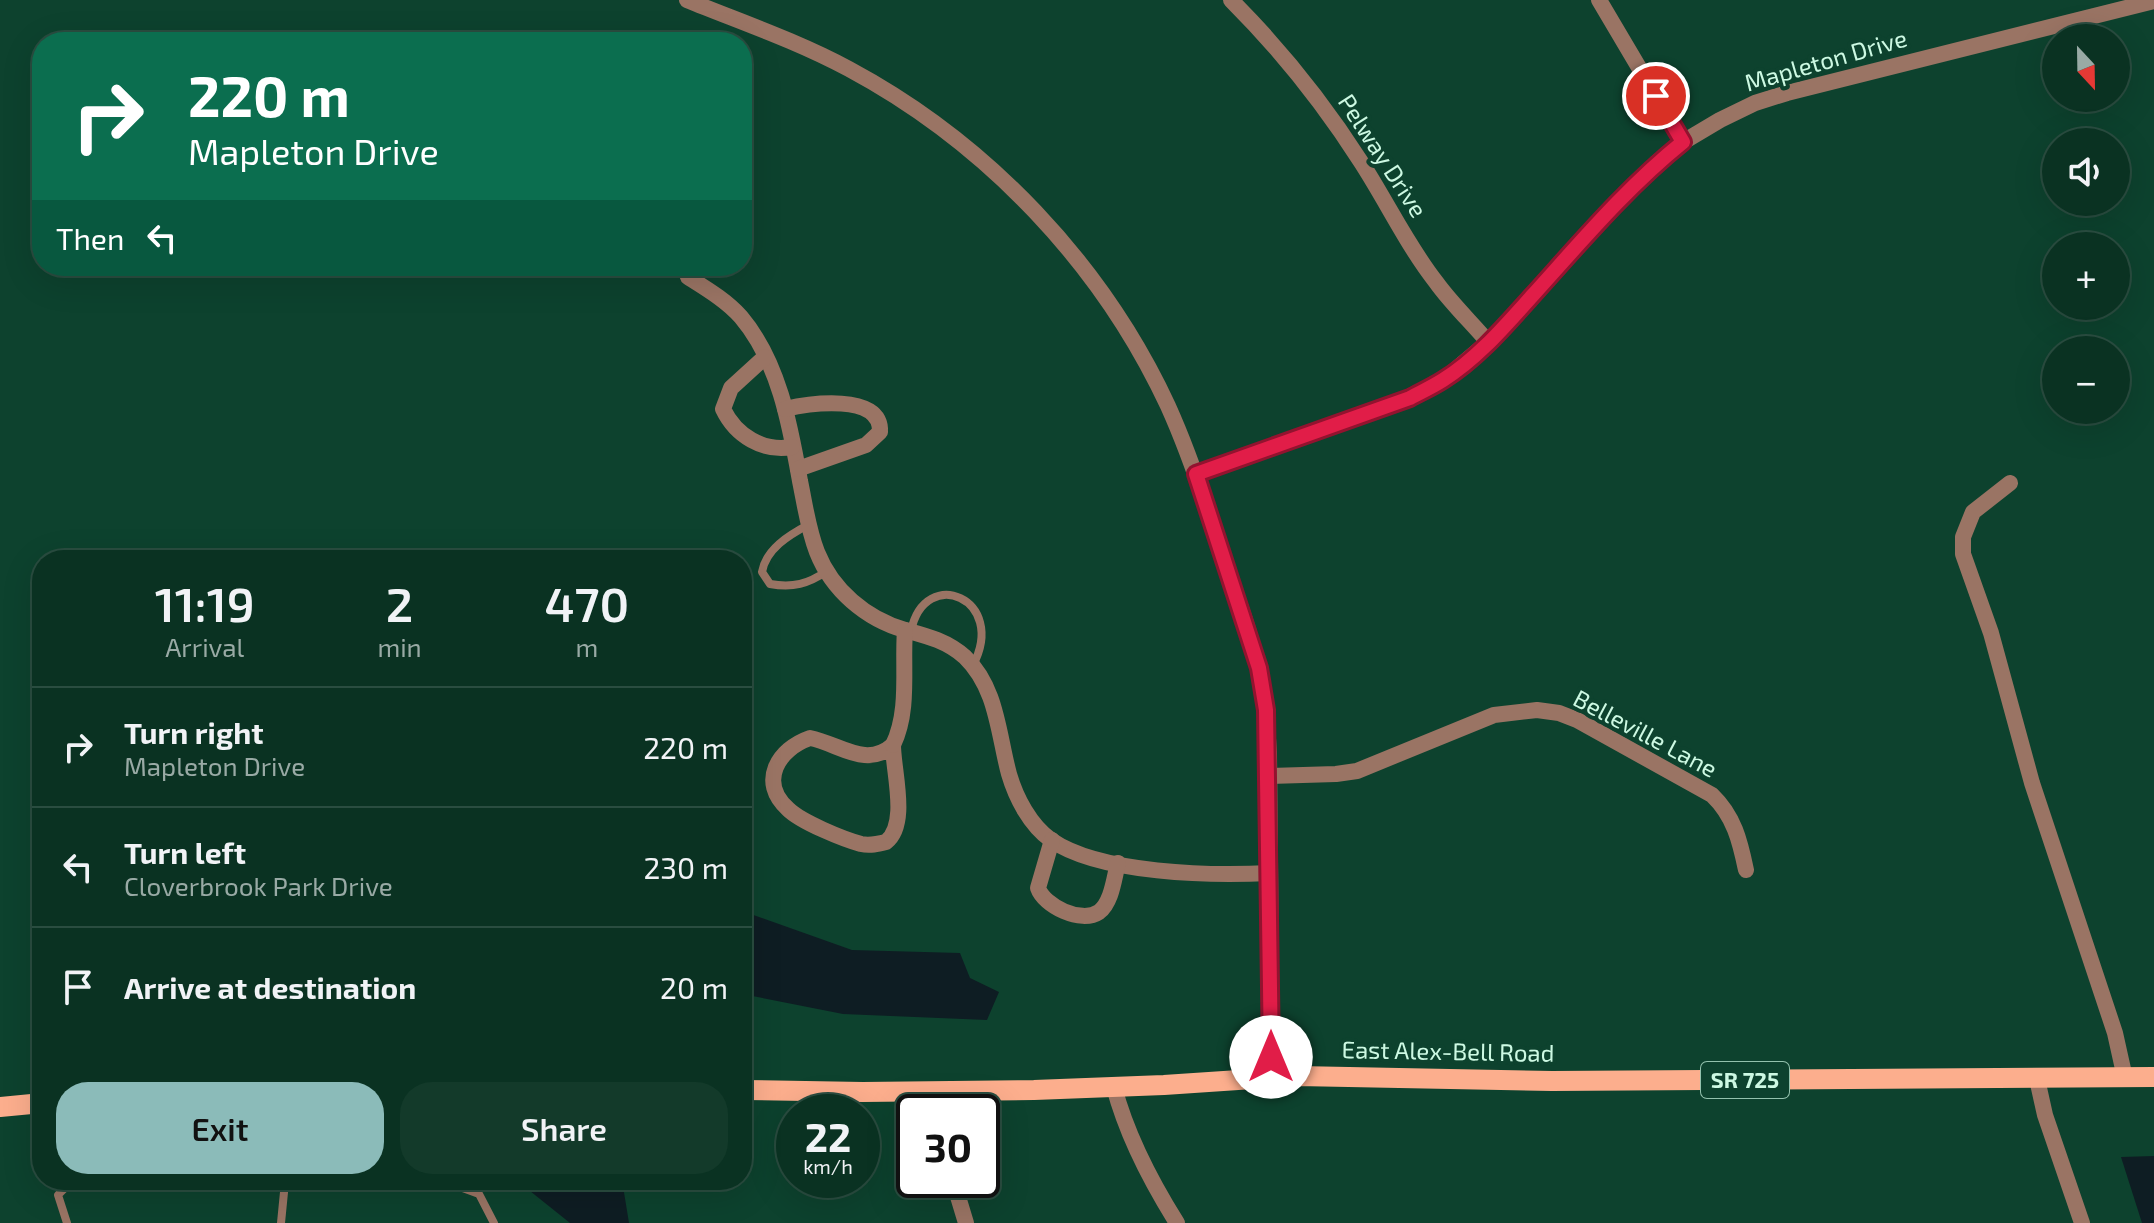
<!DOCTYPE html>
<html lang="en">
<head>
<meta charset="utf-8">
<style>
	:root { --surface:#0a3222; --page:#133a2a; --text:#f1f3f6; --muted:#99aaa5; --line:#2a4d40; --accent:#8bbbb9 }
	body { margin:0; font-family:"Exo 2",sans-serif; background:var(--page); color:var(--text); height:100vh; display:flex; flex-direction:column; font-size:30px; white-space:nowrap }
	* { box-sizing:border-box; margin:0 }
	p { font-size:26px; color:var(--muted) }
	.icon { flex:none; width:44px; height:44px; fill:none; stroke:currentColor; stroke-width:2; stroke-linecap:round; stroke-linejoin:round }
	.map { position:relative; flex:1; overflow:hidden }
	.sheet { position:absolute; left:32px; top:550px; width:720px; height:640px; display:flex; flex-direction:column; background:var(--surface); border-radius:32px; box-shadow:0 8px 32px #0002,0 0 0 2px var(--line) }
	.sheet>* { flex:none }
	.banner { position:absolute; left:32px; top:32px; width:720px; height:244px; border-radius:32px; box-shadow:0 8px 32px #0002,0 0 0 2px var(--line); background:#0b6e4f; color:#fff; overflow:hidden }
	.needle { width:52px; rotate:158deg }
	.tools { position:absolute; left:2042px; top:24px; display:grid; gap:16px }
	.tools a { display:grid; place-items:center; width:88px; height:88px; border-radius:50%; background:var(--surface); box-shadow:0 8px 32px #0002,0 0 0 2px var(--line); font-size:40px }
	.speed { position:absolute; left:776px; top:1094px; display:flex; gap:16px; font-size:40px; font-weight:700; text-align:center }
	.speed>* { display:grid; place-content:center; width:104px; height:104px; border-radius:50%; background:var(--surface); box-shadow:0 8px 32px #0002,0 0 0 2px var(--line); line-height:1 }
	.speed small { font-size:20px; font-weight:400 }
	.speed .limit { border:4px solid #111; border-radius:12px; background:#fff; color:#111 }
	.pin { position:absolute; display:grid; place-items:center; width:68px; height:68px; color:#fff; margin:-34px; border:4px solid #fff; border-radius:50%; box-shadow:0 2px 8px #0007 }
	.me { position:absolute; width:88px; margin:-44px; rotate:0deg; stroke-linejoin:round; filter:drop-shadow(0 0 6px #0008) }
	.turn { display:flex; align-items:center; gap:28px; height:168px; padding:0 24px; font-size:36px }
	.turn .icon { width:104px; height:104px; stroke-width:2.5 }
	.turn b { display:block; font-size:56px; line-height:68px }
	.then { display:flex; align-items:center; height:76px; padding:0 24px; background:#0003; gap:16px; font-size:30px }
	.eta { display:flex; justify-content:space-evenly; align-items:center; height:136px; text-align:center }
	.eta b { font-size:48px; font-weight:600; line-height:56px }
	.button { display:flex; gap:16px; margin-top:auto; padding:16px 24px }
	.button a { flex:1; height:92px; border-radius:32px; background:var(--accent); color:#111; font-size:32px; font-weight:600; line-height:92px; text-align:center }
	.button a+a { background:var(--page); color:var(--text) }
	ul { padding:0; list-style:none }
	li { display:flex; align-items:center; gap:24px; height:120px; padding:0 24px; border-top:2px solid var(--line) }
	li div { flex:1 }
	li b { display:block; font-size:30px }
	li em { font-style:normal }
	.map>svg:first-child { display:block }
	.water { fill:#0e1d23 }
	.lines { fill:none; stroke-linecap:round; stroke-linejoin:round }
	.service { stroke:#9a7464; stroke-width:8 }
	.minor { stroke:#9a7464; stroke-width:16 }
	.primary { stroke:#fcae8d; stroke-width:20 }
	.route-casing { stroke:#92132f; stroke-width:20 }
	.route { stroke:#e11d48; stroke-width:14 }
	.labels { text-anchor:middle; stroke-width:8; stroke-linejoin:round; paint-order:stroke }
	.shield { fill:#0d422e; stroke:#93c2ad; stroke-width:2 }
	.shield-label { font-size:22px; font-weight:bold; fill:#cdf9e3 }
	.street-label { font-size:24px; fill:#cdf9e3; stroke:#0d422e }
</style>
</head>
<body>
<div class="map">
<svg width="2154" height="1223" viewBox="0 0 2154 1223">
	<rect width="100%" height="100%" fill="#0d422e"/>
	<!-- water -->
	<g class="water">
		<polygon points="742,911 852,950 960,953 970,978 999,992 987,1020 843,1014 742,994"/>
		<polygon points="2154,1156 2154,1223 2142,1223 2121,1157"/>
		<polygon points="521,1180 622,1180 629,1223 570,1223 520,1183"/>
	</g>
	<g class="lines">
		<!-- service -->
		<g class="service">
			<path d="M808 525C789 535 766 549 762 572L770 584C793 588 808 584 827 571"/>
			<path d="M911 631C925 564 1008 599 973 665"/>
			<polyline points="67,1223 58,1195 65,1188 285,1182"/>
			<polyline points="281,1223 285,1182 314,1184 405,1181 449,1183 479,1194 494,1223"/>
		</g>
		<!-- minor -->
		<g class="minor">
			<path d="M687 0C741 22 797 41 849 69 987 143 1102 264 1168 406 1187 448 1202 492 1216 537 1230 580 1249 624 1259 669 1266 697 1267 725 1269 753L1272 1078"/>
			<path d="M1231 0C1280 49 1324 104 1361 162 1387 202 1407 245 1436 282 1451 303 1471 322 1488 342"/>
			<polyline points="1599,0 1683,142"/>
			<path d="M688 277C707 289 727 301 741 317 779 362 790 425 800 481 805 505 808 529 817 552 832 590 866 619 905 630 927 636 947 641 965 657 997 688 998 733 1009 774 1016 798 1030 825 1051 840 1100 874 1212 876 1270 873"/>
			<path d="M765 357 731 388 723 409C736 436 763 452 792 447"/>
			<path d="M785 409C807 404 882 392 880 432L866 445 798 469"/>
			<polyline points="1196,474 1410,398 1443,380 1488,342 1657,162 1683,142 1720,120 1755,103 1787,93 2154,1"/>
			<polyline points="2010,483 1973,512 1963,537 1963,554 1991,633 2032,783 2115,1033 2125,1078"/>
			<path d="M810 738C840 744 866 769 893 745 893 771 909 824 886 842 878 844 870 846 861 844 843 839 801 822 788 809 758 782 778 749 810 738Z"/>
			<path d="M893 745C910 710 902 667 905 630"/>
			<path d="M1269 776 1336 774 1357 771 1494 715 1537 710 1559 713 1577 720 1712 795C1734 816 1740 841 1746 870"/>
			<path d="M1052 840 1038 888C1044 906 1081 924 1099 912 1112 902 1114 878 1118 863"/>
			<polyline points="2037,1079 2045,1115 2082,1223"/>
			<path d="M1114 1087C1127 1136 1150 1180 1177 1223"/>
			<polyline points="943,1091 944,1112"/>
			<polyline points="953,1180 966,1223"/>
		</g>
		<!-- primary -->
		<g class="primary">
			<polyline points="742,1090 863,1092 1034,1090 1164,1085 1298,1076 1552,1081 2154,1077"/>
			<polyline points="0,1107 42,1103"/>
		</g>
	</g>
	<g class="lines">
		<!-- route casing -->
		<g class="route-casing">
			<path id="route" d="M1271 1057 1266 710 1259 668 1196 474 1410 398C1421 392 1432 387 1443 380 1477 359 1505 326 1532 296 1580 243 1627 187 1683 142L1656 96"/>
		</g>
		<!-- route -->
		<use href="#route" class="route"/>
	</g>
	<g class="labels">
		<!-- shield labels -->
		<rect class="shield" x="1701" y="1062" width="88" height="36" rx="6"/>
		<g class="shield-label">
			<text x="1745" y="1088">SR 725</text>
		</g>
		<!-- street labels -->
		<g class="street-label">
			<text transform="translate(1826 61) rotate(-16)" y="8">Mapleton Drive</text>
			<text transform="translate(1382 156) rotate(57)" y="8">Pelway Drive</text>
			<text transform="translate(1645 734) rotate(28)" y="8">Belleville Lane</text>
			<text transform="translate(1448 1052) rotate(1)" y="8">East Alex-Bell Road</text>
		</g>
	</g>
</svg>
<div class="tools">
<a><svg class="needle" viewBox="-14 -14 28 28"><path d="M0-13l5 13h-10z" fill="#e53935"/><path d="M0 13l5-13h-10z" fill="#99aaa5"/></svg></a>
<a><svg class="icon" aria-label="sound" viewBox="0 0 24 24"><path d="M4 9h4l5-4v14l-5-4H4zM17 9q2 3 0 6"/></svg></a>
<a>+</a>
<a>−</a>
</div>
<div class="speed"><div>22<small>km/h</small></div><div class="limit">30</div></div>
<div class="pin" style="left:1656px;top:96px;background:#d93025"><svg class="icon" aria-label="arrive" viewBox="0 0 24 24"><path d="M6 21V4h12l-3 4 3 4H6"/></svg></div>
<svg class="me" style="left:1271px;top:1057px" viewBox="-20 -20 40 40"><circle r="19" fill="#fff"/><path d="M0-13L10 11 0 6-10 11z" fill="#e11d48"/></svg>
<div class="banner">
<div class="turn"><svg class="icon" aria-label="right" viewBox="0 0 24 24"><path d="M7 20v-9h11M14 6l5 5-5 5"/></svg><div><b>220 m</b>Mapleton Drive</div></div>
<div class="then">Then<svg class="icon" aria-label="left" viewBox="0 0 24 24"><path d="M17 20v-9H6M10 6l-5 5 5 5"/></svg></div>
</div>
<section class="sheet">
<div class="eta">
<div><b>11:19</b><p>Arrival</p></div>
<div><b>2</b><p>min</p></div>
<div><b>470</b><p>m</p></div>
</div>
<ul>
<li><svg class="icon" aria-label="right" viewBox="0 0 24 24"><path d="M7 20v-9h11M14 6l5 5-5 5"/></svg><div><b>Turn right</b><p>Mapleton Drive</p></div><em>220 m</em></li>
<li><svg class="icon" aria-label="left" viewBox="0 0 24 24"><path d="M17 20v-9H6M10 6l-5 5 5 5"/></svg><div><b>Turn left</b><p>Cloverbrook Park Drive</p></div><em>230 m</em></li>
<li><svg class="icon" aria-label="arrive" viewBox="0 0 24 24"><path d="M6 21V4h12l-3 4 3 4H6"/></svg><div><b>Arrive at destination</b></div><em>20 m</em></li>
</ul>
<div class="button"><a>Exit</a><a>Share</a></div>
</section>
</div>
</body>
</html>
